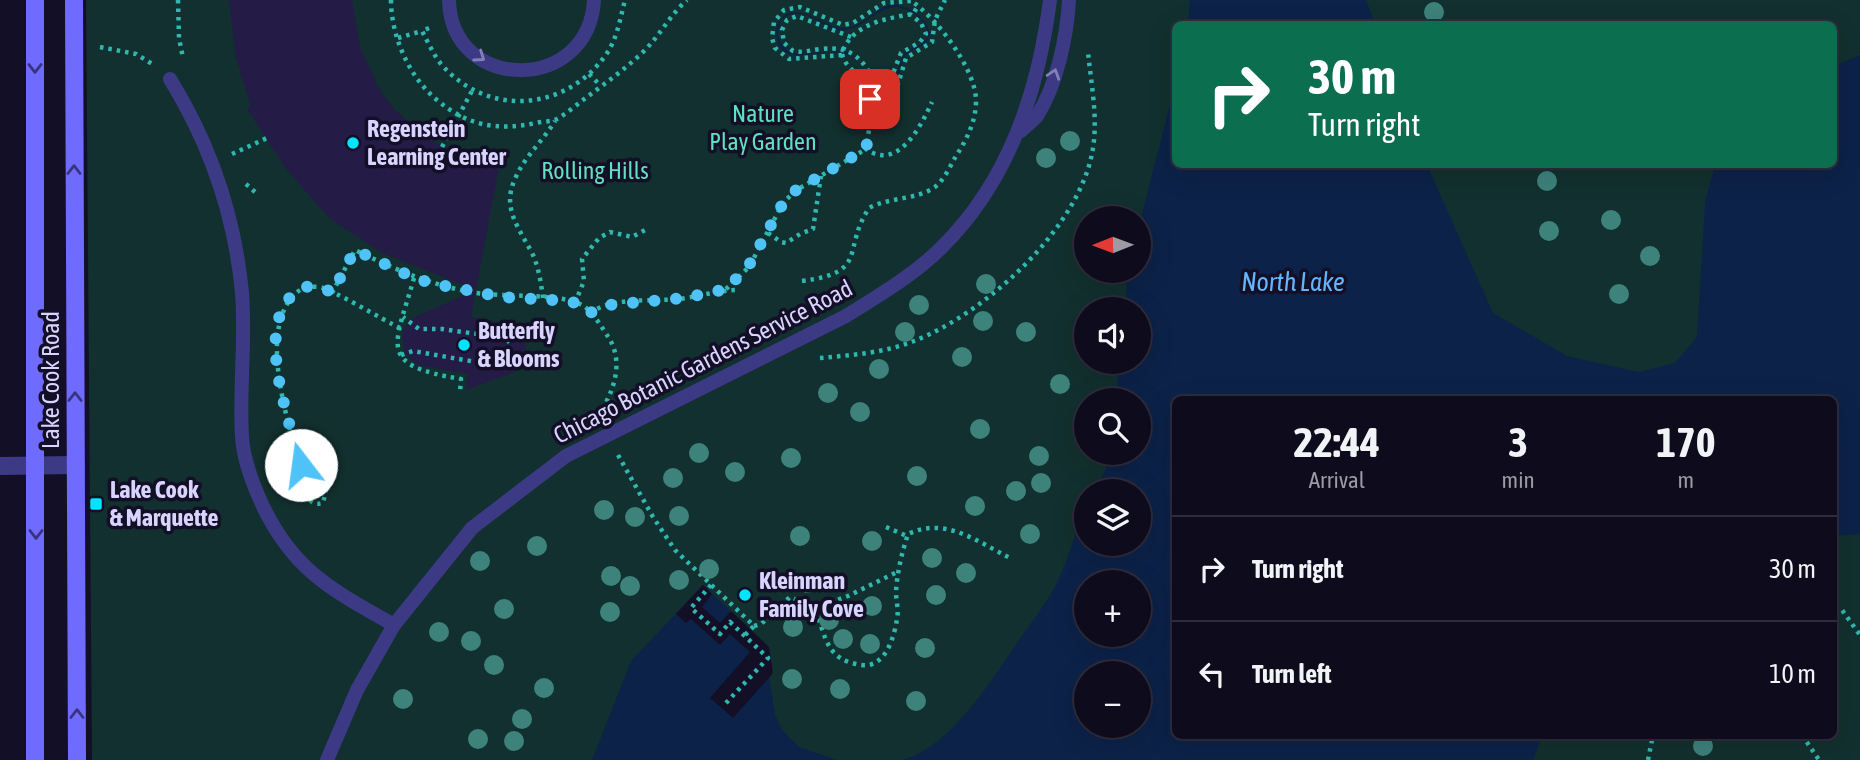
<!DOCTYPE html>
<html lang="en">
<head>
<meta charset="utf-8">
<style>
	:root { --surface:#0e0b1c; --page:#171425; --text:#f1f3f6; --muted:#9b9ba3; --line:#2e2b3b }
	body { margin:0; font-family:"Asap Condensed",sans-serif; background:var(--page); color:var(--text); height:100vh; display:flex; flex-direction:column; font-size:26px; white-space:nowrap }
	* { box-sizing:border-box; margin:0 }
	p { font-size:23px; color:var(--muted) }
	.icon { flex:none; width:38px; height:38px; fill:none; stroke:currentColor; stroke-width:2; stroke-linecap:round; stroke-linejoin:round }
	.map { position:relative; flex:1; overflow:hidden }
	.panel { position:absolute; left:1172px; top:396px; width:665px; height:343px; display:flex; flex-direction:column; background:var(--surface); border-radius:10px; box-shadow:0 7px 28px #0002,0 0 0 2px var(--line) }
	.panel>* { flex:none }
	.guide { position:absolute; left:1172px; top:21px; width:665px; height:147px; border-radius:10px; box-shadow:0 7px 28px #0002,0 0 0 2px var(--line); background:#0b6e4f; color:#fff; overflow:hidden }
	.needle { width:46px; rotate:269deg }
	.buttons { position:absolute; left:1074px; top:206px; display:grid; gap:14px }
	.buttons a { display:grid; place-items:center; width:77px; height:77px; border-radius:50%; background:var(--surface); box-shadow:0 7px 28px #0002,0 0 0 2px var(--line); font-size:35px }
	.pin { position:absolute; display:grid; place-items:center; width:60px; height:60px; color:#fff; margin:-30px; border-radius:14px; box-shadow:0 4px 10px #0006 }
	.me { position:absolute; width:77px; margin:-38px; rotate:345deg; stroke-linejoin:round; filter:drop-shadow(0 0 5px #0008) }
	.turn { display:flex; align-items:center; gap:24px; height:147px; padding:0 21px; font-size:32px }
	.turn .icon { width:91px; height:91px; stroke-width:2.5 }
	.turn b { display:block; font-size:49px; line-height:60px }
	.eta { display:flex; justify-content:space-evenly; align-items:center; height:119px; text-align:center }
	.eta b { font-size:42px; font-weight:700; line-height:49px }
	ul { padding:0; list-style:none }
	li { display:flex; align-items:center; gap:21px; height:105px; padding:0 21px; border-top:2px solid var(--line) }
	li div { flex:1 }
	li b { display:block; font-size:26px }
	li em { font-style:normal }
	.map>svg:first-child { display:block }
	.green { fill:#12302f; fill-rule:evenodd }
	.water { fill:#0c2248; fill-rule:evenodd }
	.pier { fill:#130f26 }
	.building { fill:#241b47 }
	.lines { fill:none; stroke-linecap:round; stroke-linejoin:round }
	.path { stroke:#2fb8b0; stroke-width:4.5; stroke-dasharray:3.5 5; stroke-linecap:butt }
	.lane { stroke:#3d3a85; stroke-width:14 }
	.street { stroke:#3d3a85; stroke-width:18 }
	.secondary { stroke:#6f6bff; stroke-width:18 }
	.tree { fill:#3d827b }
	.oneway { stroke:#837fbc }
	.oneway2 { stroke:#38347d }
	.route { stroke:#4fc3f7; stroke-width:12; stroke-dasharray:0 21.6 }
	.poi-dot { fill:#00e5ff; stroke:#130f26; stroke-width:2.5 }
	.labels { text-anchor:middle; stroke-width:7; stroke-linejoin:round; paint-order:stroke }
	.park-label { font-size:24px; fill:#5fe0c0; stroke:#130f26 }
	.poi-label { font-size:24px; font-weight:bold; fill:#d9d4ff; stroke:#130f26; text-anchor:start }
	.street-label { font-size:24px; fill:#d9d4ff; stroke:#130f26 }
	.water-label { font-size:26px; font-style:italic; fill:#62b6ff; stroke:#130f26 }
</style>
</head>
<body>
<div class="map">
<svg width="1860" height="760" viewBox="0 0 1860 760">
	<rect width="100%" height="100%" fill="#130f26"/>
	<!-- green -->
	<path class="green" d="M86 0H1860V760H92ZM1176 24H1834V164H1176ZM1087 219H1139V271H1087ZM1087 310H1139V362H1087ZM1176 399H1834V735H1176ZM1087 401H1139V453H1087ZM1087 492H1139V544H1087ZM1087 583H1139V635H1087ZM1087 674H1139V726H1087Z"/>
	<!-- water -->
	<g class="water">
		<polygon points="1190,0 1366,0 1375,24 1188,24"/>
		<path d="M893 4C910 7 926 16 930 34L926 43 905 55 893 90 886 96 878 95C869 82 863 62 848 55 823 43 771 77 777 25L786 14C810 7 822 28 844 28 862 28 875 7 893 4ZM895 7C911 8 928 21 928 37L920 45 904 53 891 88 885 94C871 90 863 61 847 52 823 47 786 67 778 35L781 20C803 2 818 27 838 30 860 33 874 9 895 7Z"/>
		<path d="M1860 55V534L1834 536V399H1176V735H1542L1533 760H901C949 750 993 678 1019 640 1030 624 1042 609 1052 592 1067 565 1073 536 1087 508V544H1139V492H1095L1113 453H1139V401H1117V397L1118 362H1139V310H1126L1127 271H1139V226L1176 81V164L1427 165 1493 313 1567 356 1639 372 1675 363 1697 337 1705 203 1715 165 1834 164V66ZM1087 583H1139V635H1087ZM1087 674H1139V726H1087Z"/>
		<polygon points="703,585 764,643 775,715 782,730 799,747 837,760 592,760 631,661"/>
	</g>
	<!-- pier -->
	<polygon class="pier" points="703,585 712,594 702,607 720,623 731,611 769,647 773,673 733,718 710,698 750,652 730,634 720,645 691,619 686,623 676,614"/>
	<!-- building -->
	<g class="building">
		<polygon points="229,0 352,0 360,47 380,91 395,110 429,140 474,161 499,166 476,290 382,253 329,218 304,189 287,170 247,109 251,107 236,58"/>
		<polygon points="476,290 471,317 512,325 525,343 526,355 522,365 513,373 465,390 468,374 417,365 405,353 402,336 405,327 413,318"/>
	</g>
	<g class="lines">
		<!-- path -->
		<g class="path">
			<polyline points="178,0 179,38 183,58"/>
			<path d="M391 0C391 36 409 77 437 100 468 126 497 131 536 123 543 121 551 122 557 119 566 114 575 106 583 100 603 85 624 70 642 53 659 37 669 16 687 0"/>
			<path d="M429 28 422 31C428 42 433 54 441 64 487 117 564 112 605 56 617 40 620 19 625 0"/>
			<path d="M851 37 797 16 787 20 782 30 784 43 793 51C803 53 811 50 821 49 855 45 864 62 879 89L886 91 901 53 920 42 926 34 921 23 910 14"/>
			<polyline points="398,38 422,31"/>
			<polyline points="100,47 136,54 154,65"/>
			<path d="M843 50C855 23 888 18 913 14L918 6"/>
			<path d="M842 54C844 63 849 66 854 72 878 104 871 113 866 149 898 172 921 126 932 102"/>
			<polyline points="842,55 789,59 775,48 772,38 774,22 784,10 800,7 843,25 853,23 884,3 911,1"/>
			<polyline points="589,74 601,86"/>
			<polyline points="871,99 887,100 895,94 906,58 932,42 935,20 945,0"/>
			<polyline points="442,147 473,89"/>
			<polyline points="232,154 267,138"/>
			<polyline points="246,184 255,192"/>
			<polyline points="768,233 781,242 786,243 800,234 813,229 821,176"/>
			<path d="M414 278C394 348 377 365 461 379L460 392"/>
			<path d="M802 281C870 272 841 251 869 208 889 197 917 200 935 187 945 179 950 166 956 156 967 139 976 121 976 101 976 69 936 17 910 0"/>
			<polyline points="726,289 749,267 783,203 795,191 866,149"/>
			<path d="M332 293 355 250C392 268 428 284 470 292 500 298 558 292 582 305 593 311 602 328 609 338 623 361 615 387 603 408"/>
			<path d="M543 298C541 283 539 269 533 255 520 229 501 209 515 179 524 157 543 141 555 121"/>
			<polyline points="575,303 584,281 582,259 599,238 610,232 632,237 647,229"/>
			<path d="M590 313C615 295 656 303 686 298 704 295 720 290 739 290"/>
			<polyline points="401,355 413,351 493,365 508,360 510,343 505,338 442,329 419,329 403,317"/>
			<path d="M820 358C852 355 884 353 914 341 986 313 1081 227 1093 148 1098 117 1091 83 1088 52"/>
			<polyline points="618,455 653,517 675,550 754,626 745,635"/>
			<path d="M301 465 326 490 323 503C314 505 311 503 307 495 296 442 256 344 291 298 298 289 307 286 319 287 330 288 385 321 400 328"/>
			<polyline points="886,527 907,536"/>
			<polyline points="711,585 691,608 720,634 730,622 768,658 726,703"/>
			<polyline points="814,608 848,596 899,571"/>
			<polyline points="1834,610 1842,610 1860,635"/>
			<path d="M754 626 761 624 790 597 814 608C827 636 824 660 862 665 885 668 894 638 897 619 899 610 896 601 896 592 897 573 902 552 908 534 945 516 978 542 1010 558"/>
			<polyline points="1802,735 1819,760"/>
			<polyline points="1648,760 1653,735"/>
		</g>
		<!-- lane -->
		<g class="lane">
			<path d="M449 0C451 93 589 94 594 0"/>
			<path d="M170 79C210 144 235 217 242 293 246 341 239 389 242 436 243 459 252 482 261 502 292 570 332 590 394 625"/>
			<path d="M1021 131C1026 126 1033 121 1037 116 1057 85 1067 36 1069 0"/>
			<path d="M327 760 357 690 394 625 472 528 566 456 846 316C878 296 914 275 941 248 1009 181 1038 92 1050 0"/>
		</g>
		<!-- street -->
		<polyline class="street" points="0,466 76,465"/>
		<!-- secondary -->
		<g class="secondary">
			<polyline points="35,0 35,760"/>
			<polyline points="74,0 77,760"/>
		</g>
	</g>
	<!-- trees -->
	<g class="tree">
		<circle cx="1434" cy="12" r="10"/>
		<circle cx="1070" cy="141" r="10"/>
		<circle cx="1046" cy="158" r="10"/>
		<circle cx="1547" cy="181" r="10"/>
		<circle cx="1611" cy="220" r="10"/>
		<circle cx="1549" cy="231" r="10"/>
		<circle cx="1650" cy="256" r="10"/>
		<circle cx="986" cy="284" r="10"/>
		<circle cx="1619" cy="294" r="10"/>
		<circle cx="919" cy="305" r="10"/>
		<circle cx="983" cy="321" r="10"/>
		<circle cx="905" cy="332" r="10"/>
		<circle cx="1026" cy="332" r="10"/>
		<circle cx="962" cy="357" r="10"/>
		<circle cx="879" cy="369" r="10"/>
		<circle cx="1060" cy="384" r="10"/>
		<circle cx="828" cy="393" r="10"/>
		<circle cx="860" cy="412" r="10"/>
		<circle cx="980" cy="429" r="10"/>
		<circle cx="699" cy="453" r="10"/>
		<circle cx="1039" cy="456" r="10"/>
		<circle cx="791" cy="458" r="10"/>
		<circle cx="735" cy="472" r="10"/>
		<circle cx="917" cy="476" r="10"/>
		<circle cx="673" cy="478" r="10"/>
		<circle cx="1041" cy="483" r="10"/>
		<circle cx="1016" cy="491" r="10"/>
		<circle cx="975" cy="506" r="10"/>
		<circle cx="604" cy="510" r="10"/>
		<circle cx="679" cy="516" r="10"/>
		<circle cx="635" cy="517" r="10"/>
		<circle cx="1030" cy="534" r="10"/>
		<circle cx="800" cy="536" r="10"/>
		<circle cx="872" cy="541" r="10"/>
		<circle cx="537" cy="546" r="10"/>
		<circle cx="932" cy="558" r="10"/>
		<circle cx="480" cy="561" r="10"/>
		<circle cx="709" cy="569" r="10"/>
		<circle cx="966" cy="573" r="10"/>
		<circle cx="611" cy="576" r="10"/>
		<circle cx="679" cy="580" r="10"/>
		<circle cx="807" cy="583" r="10"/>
		<circle cx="630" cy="586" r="10"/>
		<circle cx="936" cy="595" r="10"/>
		<circle cx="872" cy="606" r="10"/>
		<circle cx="504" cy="609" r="10"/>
		<circle cx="610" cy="612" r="10"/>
		<circle cx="829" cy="620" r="10"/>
		<circle cx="793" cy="627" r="10"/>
		<circle cx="439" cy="632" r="10"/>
		<circle cx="843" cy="639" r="10"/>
		<circle cx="471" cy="641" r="10"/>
		<circle cx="870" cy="644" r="10"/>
		<circle cx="925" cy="648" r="10"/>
		<circle cx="494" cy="665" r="10"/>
		<circle cx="792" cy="679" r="10"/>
		<circle cx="544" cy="688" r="10"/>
		<circle cx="840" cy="689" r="10"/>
		<circle cx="403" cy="699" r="10"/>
		<circle cx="916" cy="701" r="10"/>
		<circle cx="522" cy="719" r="10"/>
		<circle cx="478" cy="739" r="10"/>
		<circle cx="514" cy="741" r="10"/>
		<circle cx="1703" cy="746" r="10"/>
	</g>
	<!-- one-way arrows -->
	<defs><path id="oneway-chevron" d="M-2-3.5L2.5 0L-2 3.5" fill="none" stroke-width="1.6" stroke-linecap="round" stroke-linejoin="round" transform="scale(1.75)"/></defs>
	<g class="oneway">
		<use href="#oneway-chevron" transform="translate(480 57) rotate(35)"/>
		<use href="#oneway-chevron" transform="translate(1054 74) rotate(-72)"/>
	</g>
	<g class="oneway2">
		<use href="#oneway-chevron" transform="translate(35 68) rotate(90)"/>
		<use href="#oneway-chevron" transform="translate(74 170) rotate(-90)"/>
		<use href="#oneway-chevron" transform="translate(75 397) rotate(-90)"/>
		<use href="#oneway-chevron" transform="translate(36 534) rotate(90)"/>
		<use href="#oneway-chevron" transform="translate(77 714) rotate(-90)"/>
	</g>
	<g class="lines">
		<!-- route -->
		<path class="route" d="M301 465C290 422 252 324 297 291 308 283 322 286 332 293L355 250 414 278 435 284 502 297 568 301 580 304 590 313 608 305 684 298 726 289 748 267 783 203 795 191 866 149 872 113 870 99"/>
	</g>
	<!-- markers -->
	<g class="poi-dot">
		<circle cx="353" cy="143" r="7"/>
		<circle cx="464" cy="345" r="7"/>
		<rect x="89" y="497" width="14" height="14" rx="3.5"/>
		<circle cx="745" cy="595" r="7"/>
	</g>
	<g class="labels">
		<!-- park labels -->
		<g class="park-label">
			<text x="763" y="122">Nature<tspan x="763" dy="28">Play Garden</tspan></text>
			<text x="595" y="179">Rolling Hills</text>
		</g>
		<!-- poi labels -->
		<g class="poi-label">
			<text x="367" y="137">Regenstein<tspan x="367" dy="28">Learning Center</tspan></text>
			<text x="478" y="339">Butterfly<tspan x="478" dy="28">&amp; Blooms</tspan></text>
			<text x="110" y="498">Lake Cook<tspan x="110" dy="28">&amp; Marquette</tspan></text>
			<text x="759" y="589">Kleinman<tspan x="759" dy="28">Family Cove</tspan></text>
		</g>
		<!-- street labels -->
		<g class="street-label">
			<text transform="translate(703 362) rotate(-27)" y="8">Chicago Botanic Gardens Service Road</text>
			<text transform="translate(51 380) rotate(-90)" y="8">Lake Cook Road</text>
		</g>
		<!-- water labels -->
		<g class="water-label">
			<text x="1293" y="291">North Lake</text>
		</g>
	</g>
</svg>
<div class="buttons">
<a><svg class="needle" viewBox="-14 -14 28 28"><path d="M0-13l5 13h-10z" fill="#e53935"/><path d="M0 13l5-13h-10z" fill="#9b9ba3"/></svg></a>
<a><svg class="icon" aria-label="sound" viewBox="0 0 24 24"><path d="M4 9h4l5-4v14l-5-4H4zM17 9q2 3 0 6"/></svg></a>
<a><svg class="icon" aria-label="search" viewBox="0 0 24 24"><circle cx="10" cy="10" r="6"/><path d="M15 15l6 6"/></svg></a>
<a><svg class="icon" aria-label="layers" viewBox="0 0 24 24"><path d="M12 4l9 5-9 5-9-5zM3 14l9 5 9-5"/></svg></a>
<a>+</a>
<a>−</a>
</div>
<div class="pin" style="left:870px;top:99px;background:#d93025"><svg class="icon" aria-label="arrive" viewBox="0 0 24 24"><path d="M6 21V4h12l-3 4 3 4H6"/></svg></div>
<svg class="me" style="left:301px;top:465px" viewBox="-20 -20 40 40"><circle r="19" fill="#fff"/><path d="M0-13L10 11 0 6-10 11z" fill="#4fc3f7"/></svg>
<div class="guide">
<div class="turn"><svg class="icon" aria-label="right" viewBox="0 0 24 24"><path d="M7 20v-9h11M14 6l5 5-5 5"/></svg><div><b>30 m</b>Turn right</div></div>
</div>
<section class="panel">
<div class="eta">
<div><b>22:44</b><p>Arrival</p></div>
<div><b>3</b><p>min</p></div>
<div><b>170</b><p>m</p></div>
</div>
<ul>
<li><svg class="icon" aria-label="right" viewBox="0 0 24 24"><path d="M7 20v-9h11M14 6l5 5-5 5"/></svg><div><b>Turn right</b></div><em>30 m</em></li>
<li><svg class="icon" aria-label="left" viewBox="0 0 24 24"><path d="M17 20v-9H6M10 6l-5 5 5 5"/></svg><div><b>Turn left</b></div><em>10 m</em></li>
</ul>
</section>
</div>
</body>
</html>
